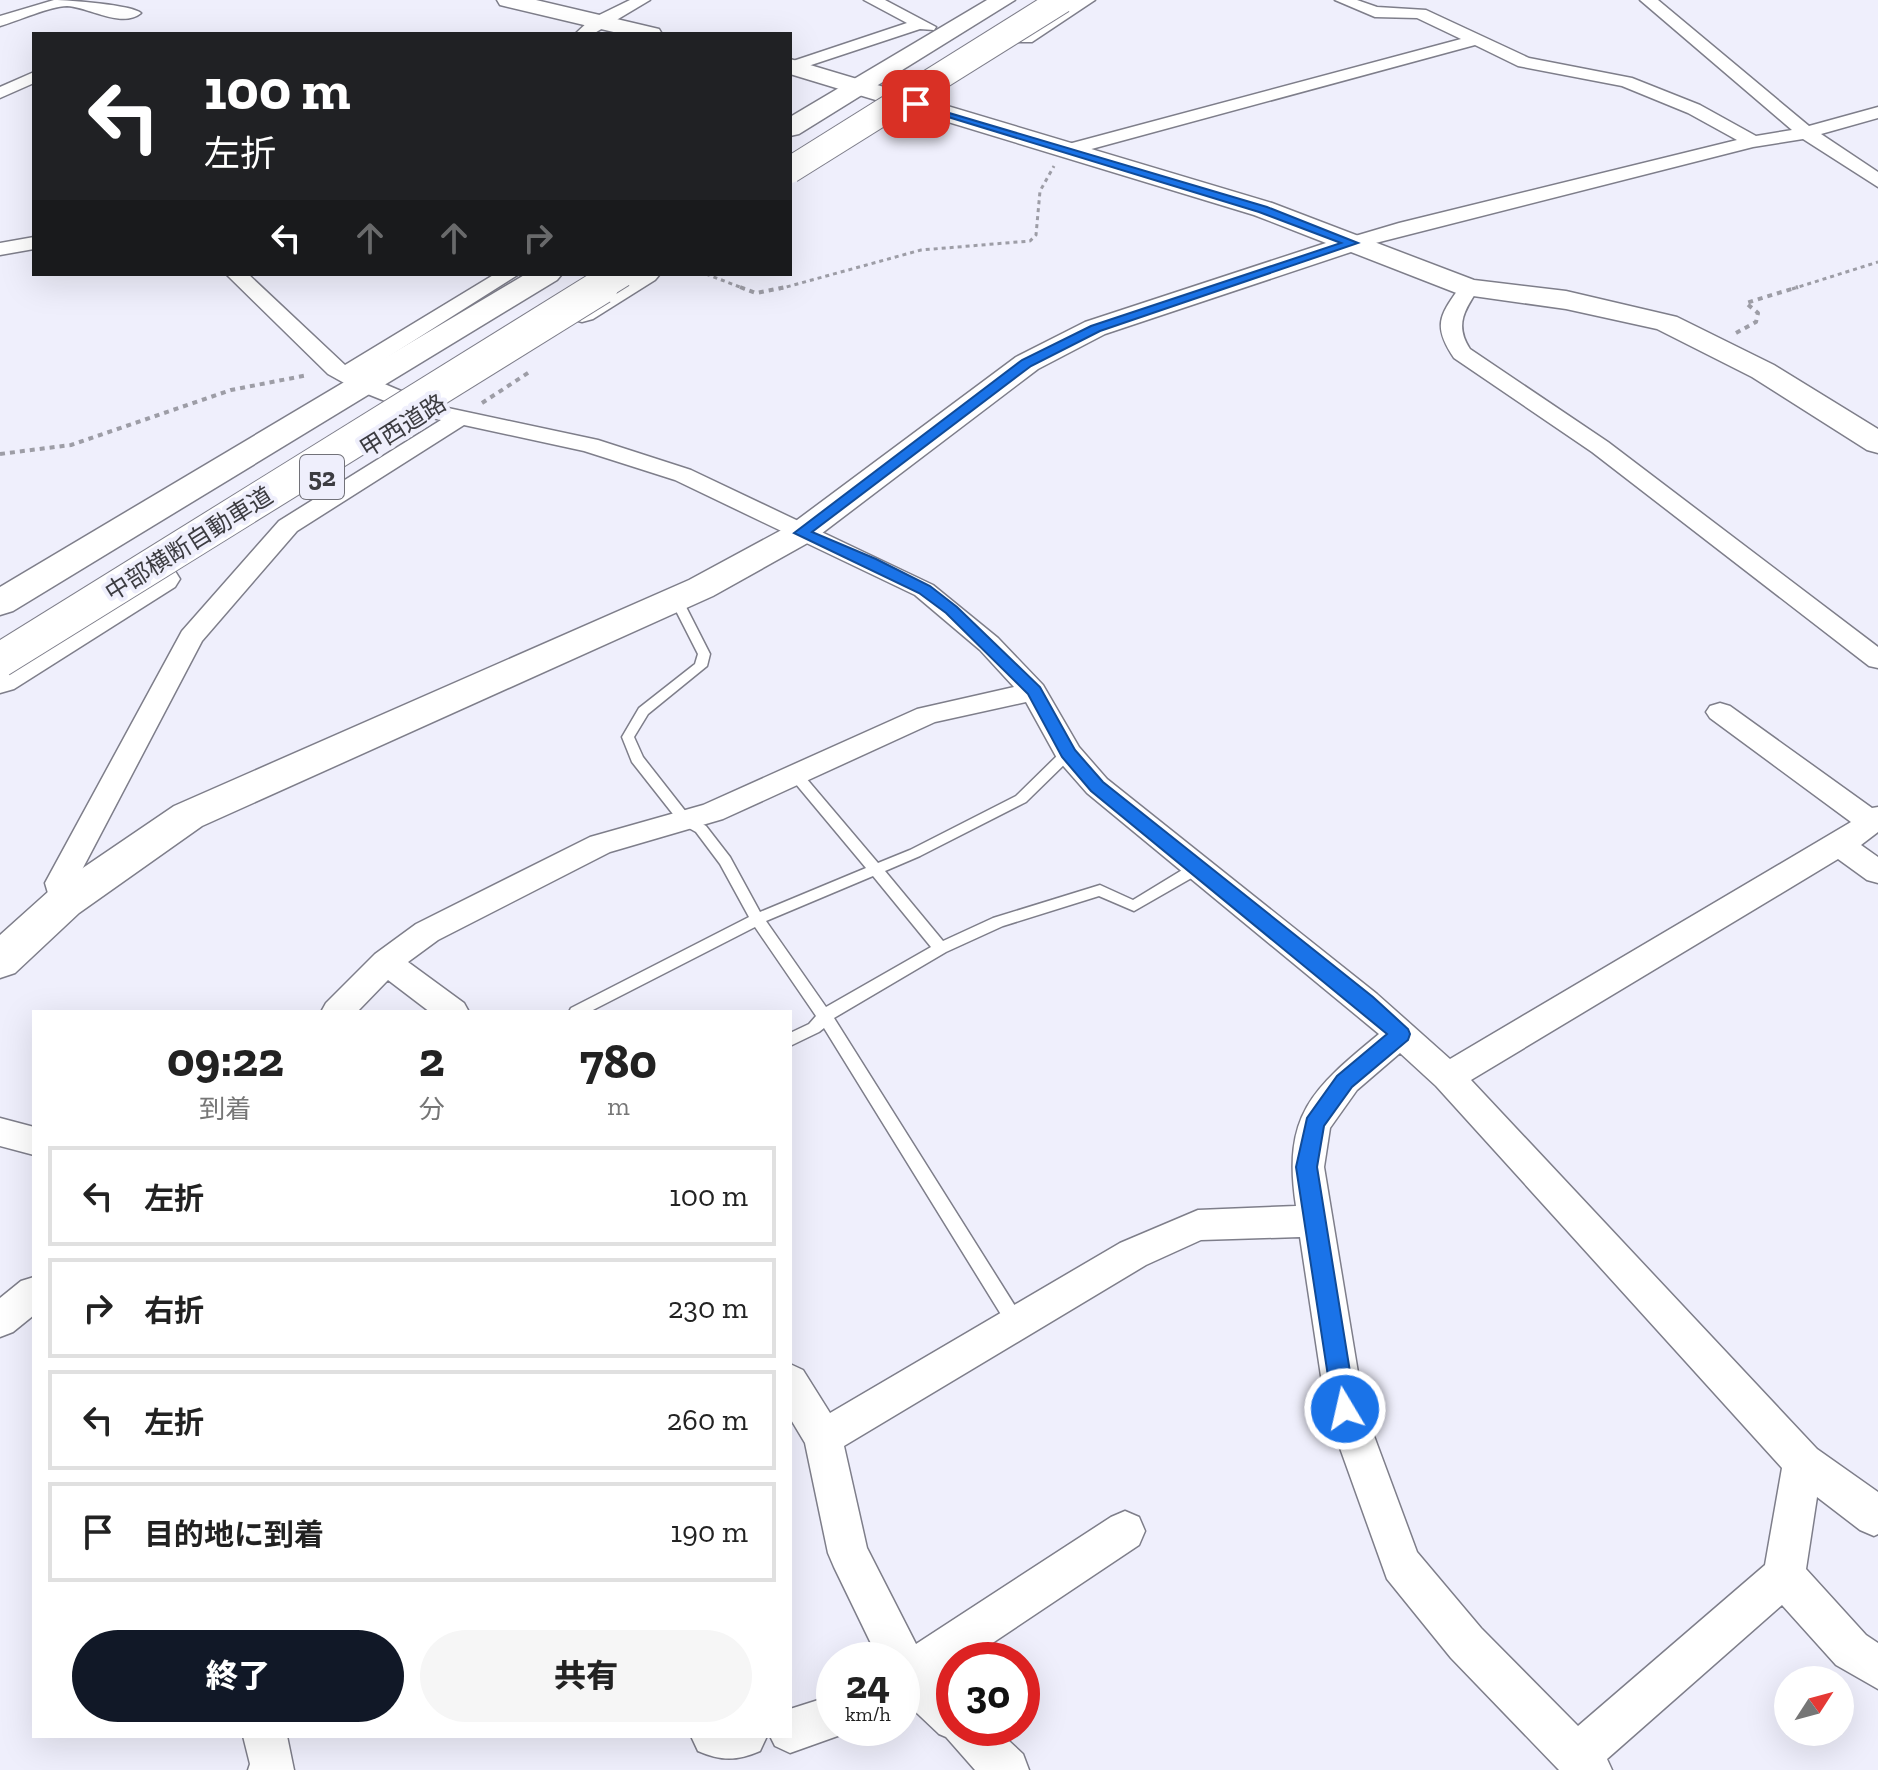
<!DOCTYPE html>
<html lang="ja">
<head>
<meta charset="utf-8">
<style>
	:root { --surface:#fff; --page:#f6f6f6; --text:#222; --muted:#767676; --line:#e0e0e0; --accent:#111827 }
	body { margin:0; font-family:"Zilla Slab","Noto Sans JP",serif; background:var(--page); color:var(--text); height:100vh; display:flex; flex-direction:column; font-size:30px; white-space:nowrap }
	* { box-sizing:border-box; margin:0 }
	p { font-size:26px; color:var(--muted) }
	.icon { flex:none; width:44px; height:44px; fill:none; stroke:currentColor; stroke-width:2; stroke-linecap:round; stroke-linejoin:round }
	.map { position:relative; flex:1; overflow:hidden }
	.sheet { position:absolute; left:32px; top:1010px; width:760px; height:728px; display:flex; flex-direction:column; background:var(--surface); border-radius:0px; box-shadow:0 8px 32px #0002 }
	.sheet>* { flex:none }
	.top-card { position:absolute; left:32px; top:32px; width:760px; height:244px; border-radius:0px; box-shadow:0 8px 32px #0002; background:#202124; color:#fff; overflow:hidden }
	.needle { width:52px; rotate:54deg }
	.fabs { position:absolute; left:1774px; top:1666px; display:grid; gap:16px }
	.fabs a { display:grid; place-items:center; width:80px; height:80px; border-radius:50%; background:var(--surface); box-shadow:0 8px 32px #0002; font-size:40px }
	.speed { position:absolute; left:816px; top:1642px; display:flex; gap:16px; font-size:40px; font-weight:700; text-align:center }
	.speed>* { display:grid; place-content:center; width:104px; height:104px; border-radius:50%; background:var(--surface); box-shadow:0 8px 32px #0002; line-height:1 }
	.speed small { font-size:20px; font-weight:400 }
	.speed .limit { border:12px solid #d22; background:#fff; color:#111 }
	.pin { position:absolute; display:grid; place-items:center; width:68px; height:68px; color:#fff; margin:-34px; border-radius:16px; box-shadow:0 4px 12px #0006 }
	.me { position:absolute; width:88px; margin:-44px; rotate:351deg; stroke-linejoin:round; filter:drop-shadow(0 0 6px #0008) }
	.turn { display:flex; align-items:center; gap:28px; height:168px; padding:0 40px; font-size:36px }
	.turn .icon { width:104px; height:104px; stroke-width:2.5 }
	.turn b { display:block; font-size:56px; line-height:68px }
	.lanes { display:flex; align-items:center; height:76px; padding:0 40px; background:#0003; justify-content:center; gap:40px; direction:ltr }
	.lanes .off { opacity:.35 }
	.eta { display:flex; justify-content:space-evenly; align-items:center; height:136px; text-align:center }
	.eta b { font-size:48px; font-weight:800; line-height:56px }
	.action { display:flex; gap:16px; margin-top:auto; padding:16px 40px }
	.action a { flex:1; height:92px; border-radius:48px; background:var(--accent); color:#fff; font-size:32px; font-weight:800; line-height:92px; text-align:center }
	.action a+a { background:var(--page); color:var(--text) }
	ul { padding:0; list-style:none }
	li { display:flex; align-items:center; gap:24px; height:100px; margin:0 16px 12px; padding:0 24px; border:4px solid var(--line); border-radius:0px }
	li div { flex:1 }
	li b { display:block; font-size:30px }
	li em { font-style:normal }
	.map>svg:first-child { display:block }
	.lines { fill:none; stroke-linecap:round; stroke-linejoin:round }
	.lane-casing { stroke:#7e7e8a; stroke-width:3 }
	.street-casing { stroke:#7e7e8a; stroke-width:3 }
	.secondary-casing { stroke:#7e7e8a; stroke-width:3 }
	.highway-casing { stroke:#7e7e8a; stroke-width:3 }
	.path-far1 { stroke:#9d9da6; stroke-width:3; stroke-dasharray:4 4; stroke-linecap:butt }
	.path { stroke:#9d9da6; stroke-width:4; stroke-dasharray:5 5; stroke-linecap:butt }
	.lane { fill:#fff; fill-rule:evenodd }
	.street { fill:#fff; fill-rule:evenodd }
	.secondary { fill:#fff; fill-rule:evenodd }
	.highway { fill:#fff; fill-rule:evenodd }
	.highway-bridge-far1-casing { stroke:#7e7e8a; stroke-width:28; stroke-linecap:butt }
	.highway-bridge-casing { stroke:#7e7e8a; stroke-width:36; stroke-linecap:butt }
	.highway-bridge-far1 { stroke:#fff; stroke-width:26 }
	.highway-bridge { stroke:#fff; stroke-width:34 }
	.route { fill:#1a73e8; stroke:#114b97; stroke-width:2 }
	.labels { text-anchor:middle; stroke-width:8; stroke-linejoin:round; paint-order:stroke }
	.far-street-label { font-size:24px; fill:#3c3c41; stroke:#efeffc }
	.shield { fill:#efeffc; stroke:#727279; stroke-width:2 }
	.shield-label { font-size:26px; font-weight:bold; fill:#3c3c41 }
</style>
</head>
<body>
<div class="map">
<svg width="1878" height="1770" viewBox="0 0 1878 1770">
	<rect width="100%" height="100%" fill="#efeffc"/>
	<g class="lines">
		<!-- lane casing -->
		<g class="lane-casing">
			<path id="lane" d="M676 595 682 599 710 654 707 666 648 714 634 737 643 757 690 817 706 826 730 857 760 912 866 868 790 777 788 774 790 771H800L878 863 910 850 1016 796 1063 750H1073L1075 753 1073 756 1026 802 920 856 885 871 943 941 993 918 1100 885 1133 900 1192 864H1202L1204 868 1202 872 1134 911 1099 896 1003 926 946 952 834 1018 1022 1317 1025 1323 1022 1329 1016 1331 1010 1329 824 1028 819 1032 790 1046V1033L809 1024 816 1016 755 927 589 1012H569L571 1008 749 917 720 864 696 832 680 823 632 762 622 737 639 708 695 664 698 654 670 599ZM873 876 931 947 826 1007 766 921Z"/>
		</g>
		<!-- street casing -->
		<g class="street-casing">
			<g id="street">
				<path d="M54 0C69 0 132 5 141 13 122 29 89 7 67 6 50 6 18 21 0 26V16Z"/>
				<polygon points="630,0 650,0 593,34 575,34 591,19"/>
				<polygon points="864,0 885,0 936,27 934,30 920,29 790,72 790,62 907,23"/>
				<polygon points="1335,0 1357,0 1377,7 1426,10 1529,58 1632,78 1700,105 1756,136 1792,130 1640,0 1658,0 1809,126 1878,107 1878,118 1821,134 1878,172 1878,187 1803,139 1753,147 1352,249 1345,247 1342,243 1345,239 1399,223 1737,140 1688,113 1622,86 1518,66 1475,45 1073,154 1067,155 1058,150 1061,146 1461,39 1417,18 1375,17"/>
				<polygon points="34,72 34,83 0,98 0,87"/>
				<polygon points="34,237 34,249 0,255 0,243"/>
				<path d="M226 274H248L345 365 495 274H519L361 374 434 405 598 440 691 470 933 585 998 638 1043 685 1079 747 1107 779 1377 994 1450 1059 1851 822 1710 718 1706 712 1710 706 1720 703 1730 706 1872 808 1878 807V832L1861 845 1878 857V883L1867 880 1838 859 1471 1080 1817 1449 1878 1492V1534L1874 1536 1860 1530 1817 1497 1806 1569 1866 1635 1878 1643V1689L1836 1665 1782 1605 1607 1759 1612 1770H1559L1451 1658 1387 1579 1326 1409 1300 1237 1201 1240 1146 1265 844 1446 867 1548 916 1644 1111 1517 1125 1511 1139 1517 1145 1531 1139 1545 967 1660H954V1669L942 1677 954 1689V1728H995L1023 1754 1029 1770H975L946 1737 939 1734 902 1699V1660H879L834 1567 828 1553 805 1443 790 1418V1364L803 1370 830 1413 1120 1243 1198 1210 1296 1206C1282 1115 1312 1089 1379 1034L1087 793 1058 760 1026 702 935 722 723 819 610 852 438 940 408 962 464 1003 469 1012H430L388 980 357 1012H321L326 1003 375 954 416 924 590 837 703 805 917 709 1014 687 980 650 915 595 675 480 584 451 464 425 297 531 202 641 75 883 79 902 75 910 64 913 53 910 45 883 182 631 279 521 441 420 420 415 355 389 328 374ZM1400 1053 1436 1086 1782 1468 1765 1565 1578 1726 1481 1628 1417 1552 1364 1409 1324 1167 1330 1128 1357 1090Z"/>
				<path d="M1469 282 1479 288C1465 309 1454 325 1470 349L1608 442 1878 647V668L1869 666 1592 452 1454 358C1431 324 1441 314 1462 284Z"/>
				<polygon points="0,1118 34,1127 34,1155 0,1146"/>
				<polygon points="34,1277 34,1315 13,1332 0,1337 0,1298 21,1281"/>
				<polygon points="834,1695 834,1728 851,1728 849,1732 790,1753 775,1746 770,1736 790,1736 790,1709"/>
				<polygon points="243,1736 287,1736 294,1770 248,1770 250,1764"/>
				<path d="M691 1736H767L760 1751C737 1761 721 1761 698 1751Z"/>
			</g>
		</g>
		<!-- secondary casing -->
		<g class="secondary-casing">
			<g id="secondary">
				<polygon points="497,0 536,0 659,29 662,34 622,34 500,5"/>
				<polygon points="790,59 1272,203 1474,280 1566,291 1677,317 1774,365 1878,429 1878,453 1867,450 1752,377 1657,329 1566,309 1459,294 1351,252 1105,334 1038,369 813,540 713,596 202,826 79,913 15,973 0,978 0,935 49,891 174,806 689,580 789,526 1016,357 1085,322 1326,243 1254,215 790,74"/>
			</g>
		</g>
		<!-- highway casing -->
		<g class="highway-casing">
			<g id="highway">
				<polygon points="987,0 1015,0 799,134 790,136 790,117"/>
				<polygon points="1067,0 1095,0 1032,42 1016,42 1012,37 1016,32"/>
				<polygon points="526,274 562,274 557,280 13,611 0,615 0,587"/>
				<polygon points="624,274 660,274 655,280 593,319 582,322 571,319 567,313 571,307"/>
				<polygon points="162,568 175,571 180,579 175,587 14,689 0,693 0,663 149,571"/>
			</g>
		</g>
		<!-- path-far1 -->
		<g class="path-far1">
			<polyline points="706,274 745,289"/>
			<polyline points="779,289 921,250 1030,241 1036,235 1040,191 1054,166"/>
			<polyline points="1792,289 1878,262"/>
		</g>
		<!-- path -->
		<g class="path">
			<polyline points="740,287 756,293 786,287"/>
			<polyline points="1736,333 1756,322 1758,313 1746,303 1798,287"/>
			<polyline points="482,403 531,371"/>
			<polyline points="0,454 71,445 231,390 308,375"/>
		</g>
		<!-- lane -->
		<use href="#lane" class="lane"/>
		<!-- street -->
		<use href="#street" class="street"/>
		<!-- secondary -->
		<use href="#secondary" class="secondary"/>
		<!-- highway -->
		<use href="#highway" class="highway"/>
		<!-- highway-bridge-far1 casing -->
		<g class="highway-bridge-far1-casing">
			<g id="highway-bridge-far1">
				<polyline points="790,170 1062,0"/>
				<polyline points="598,289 622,274"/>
			</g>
		</g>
		<!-- highway-bridge casing -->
		<g class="highway-bridge-casing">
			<polyline id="highway-bridge" points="0,660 601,287"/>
		</g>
		<!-- highway-bridge-far1 -->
		<use href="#highway-bridge-far1" class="highway-bridge-far1"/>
		<!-- highway-bridge -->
		<use href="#highway-bridge" class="highway-bridge"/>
	</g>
	<!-- route -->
	<polygon class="route" points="912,102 1267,207 1358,243 1100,331 1031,366 812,532 876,559 930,586 957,607 1040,687 1075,750 1103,782 1373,997 1408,1029 1410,1034 1408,1040 1352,1087 1324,1126 1317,1167 1356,1409 1353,1417 1345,1420 1337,1417 1333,1409 1296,1167 1307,1118 1337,1076 1387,1034 1091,791 1062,757 1028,694 946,613 919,593 794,533 1022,360 1091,326 1341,243 1259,212 912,106"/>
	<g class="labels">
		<!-- far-street labels -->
		<g class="far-street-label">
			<text transform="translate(403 426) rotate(-32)" y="8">甲西道路</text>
			<text transform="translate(189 544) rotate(-32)" y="8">中部横断自動車道</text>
		</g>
		<!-- shield labels -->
		<rect class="shield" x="300" y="455" width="44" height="44" rx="6"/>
		<g class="shield-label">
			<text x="322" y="486">52</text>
		</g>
	</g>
</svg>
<div class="fabs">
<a><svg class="needle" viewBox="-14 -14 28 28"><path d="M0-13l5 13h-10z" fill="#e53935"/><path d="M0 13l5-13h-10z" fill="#767676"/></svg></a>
</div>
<div class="speed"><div>24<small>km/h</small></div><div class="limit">30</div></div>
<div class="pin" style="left:916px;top:104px;background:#d93025"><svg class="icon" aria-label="arrive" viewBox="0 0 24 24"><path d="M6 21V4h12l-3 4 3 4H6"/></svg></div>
<svg class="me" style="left:1345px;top:1409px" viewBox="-20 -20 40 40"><circle r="17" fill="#1a73e8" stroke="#fff" stroke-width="3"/><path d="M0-11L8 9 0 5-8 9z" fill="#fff"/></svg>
<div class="top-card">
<div class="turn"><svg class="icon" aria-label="left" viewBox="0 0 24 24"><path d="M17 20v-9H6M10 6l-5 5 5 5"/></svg><div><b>100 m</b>左折</div></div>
<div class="lanes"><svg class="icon" aria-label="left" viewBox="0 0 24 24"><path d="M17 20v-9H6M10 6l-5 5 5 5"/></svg><svg class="icon off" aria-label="ahead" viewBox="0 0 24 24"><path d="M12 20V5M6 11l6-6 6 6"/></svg><svg class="icon off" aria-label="ahead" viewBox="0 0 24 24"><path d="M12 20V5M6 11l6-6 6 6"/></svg><svg class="icon off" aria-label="right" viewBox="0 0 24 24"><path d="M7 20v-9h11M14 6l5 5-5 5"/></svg></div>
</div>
<section class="sheet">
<div class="eta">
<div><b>09:22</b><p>到着</p></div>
<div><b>2</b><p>分</p></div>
<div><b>780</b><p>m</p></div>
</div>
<ul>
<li><svg class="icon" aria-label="left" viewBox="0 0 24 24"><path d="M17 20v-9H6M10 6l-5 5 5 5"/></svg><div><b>左折</b></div><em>100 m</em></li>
<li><svg class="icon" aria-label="right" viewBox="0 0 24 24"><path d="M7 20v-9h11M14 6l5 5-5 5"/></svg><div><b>右折</b></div><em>230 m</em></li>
<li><svg class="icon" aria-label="left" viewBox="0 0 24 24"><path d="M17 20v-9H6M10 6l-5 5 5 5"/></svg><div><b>左折</b></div><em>260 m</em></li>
<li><svg class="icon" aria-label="arrive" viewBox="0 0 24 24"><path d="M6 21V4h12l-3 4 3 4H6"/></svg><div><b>目的地に到着</b></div><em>190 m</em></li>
</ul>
<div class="action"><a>終了</a><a>共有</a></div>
</section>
</div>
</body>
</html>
